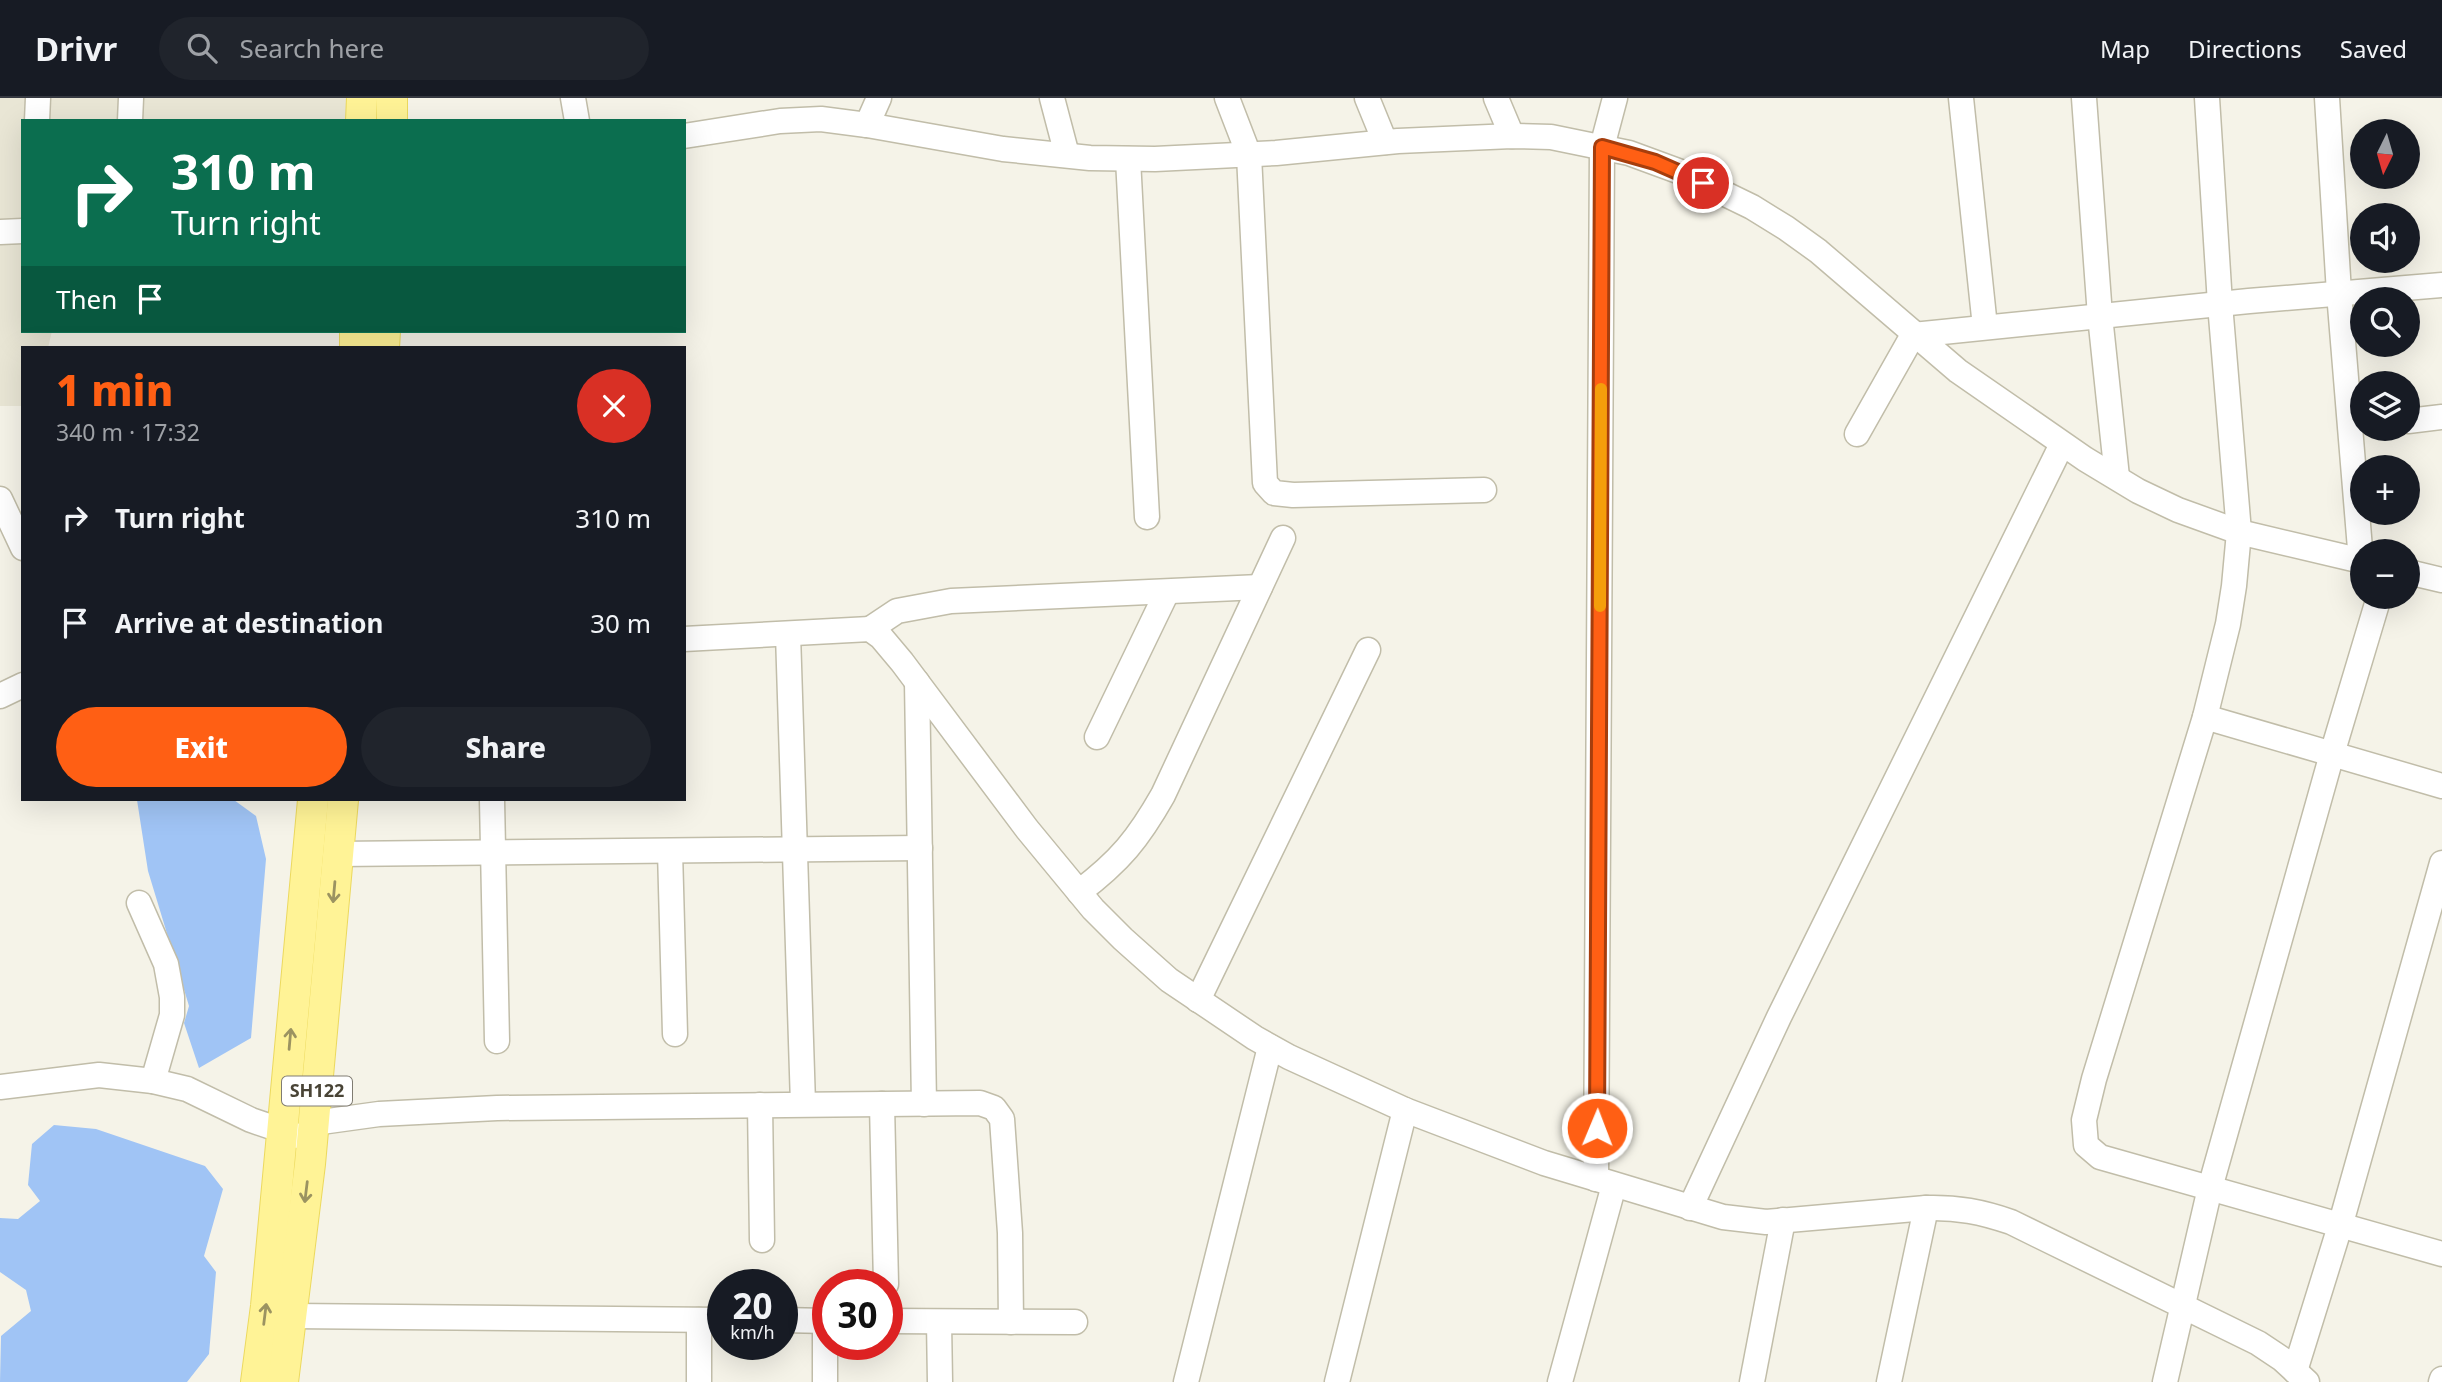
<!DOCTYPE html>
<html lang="en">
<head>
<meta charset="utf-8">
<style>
	:root { --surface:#171b24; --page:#20242c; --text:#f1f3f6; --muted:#9ea1a6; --line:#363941; --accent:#ff5f14 }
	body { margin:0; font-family:"Noto Sans",sans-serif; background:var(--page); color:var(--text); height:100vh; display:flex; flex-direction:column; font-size:26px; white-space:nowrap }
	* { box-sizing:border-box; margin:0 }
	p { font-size:23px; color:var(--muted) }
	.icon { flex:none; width:38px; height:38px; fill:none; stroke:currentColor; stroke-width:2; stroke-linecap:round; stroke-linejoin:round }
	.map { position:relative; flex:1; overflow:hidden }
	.drawer { position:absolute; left:21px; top:248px; width:665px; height:455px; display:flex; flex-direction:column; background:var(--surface); border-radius:0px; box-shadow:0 7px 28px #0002 }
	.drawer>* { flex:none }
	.hud { position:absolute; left:21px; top:21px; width:665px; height:214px; border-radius:0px; box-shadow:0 7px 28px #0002; background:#0b6e4f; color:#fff; overflow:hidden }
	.needle { width:46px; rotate:185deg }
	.tools { position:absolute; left:2350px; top:21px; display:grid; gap:14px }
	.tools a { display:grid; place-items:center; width:70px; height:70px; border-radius:50%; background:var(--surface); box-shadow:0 7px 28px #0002; font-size:35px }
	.speed { position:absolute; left:707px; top:1171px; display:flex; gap:14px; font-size:35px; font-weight:700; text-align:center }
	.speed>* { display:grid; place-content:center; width:91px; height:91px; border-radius:50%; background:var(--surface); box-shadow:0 7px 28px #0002; line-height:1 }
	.speed small { font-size:18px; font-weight:400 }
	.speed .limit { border:10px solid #d22; background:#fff; color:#111 }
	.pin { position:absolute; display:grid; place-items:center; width:60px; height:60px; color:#fff; margin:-30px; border:4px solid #fff; border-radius:50%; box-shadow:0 2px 7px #0007 }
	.me { position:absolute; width:77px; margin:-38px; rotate:1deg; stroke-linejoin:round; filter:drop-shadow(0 0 5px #0008) }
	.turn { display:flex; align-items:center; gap:24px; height:147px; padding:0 35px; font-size:32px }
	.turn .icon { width:91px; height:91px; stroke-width:2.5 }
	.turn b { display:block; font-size:49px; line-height:60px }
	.then { display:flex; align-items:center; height:66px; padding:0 35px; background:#0003; gap:14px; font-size:26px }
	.round { display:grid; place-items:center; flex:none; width:74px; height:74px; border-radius:37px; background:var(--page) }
	.headline { display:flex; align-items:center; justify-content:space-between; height:119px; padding:0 35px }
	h1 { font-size:42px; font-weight:800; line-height:52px; color:var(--accent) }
	.button { display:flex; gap:14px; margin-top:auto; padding:14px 35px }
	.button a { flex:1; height:80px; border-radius:42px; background:var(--accent); color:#fff; font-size:28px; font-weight:800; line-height:80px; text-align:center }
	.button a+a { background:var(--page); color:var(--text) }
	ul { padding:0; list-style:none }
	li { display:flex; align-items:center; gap:21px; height:105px; padding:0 35px }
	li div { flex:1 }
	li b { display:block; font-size:26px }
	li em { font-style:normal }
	header { display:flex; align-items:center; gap:42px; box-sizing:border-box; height:98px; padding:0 35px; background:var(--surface); border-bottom:2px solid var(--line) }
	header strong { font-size:33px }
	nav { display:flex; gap:38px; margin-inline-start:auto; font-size:24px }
	.search { width:490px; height:63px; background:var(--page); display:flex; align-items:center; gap:18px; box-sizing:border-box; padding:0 24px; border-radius:38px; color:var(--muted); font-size:26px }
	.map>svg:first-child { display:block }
	.residential { fill:#e9e6d5 }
	.water { fill:#a0c4f5 }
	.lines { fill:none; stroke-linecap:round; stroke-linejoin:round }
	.minor-casing { stroke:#c1bda9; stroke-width:27 }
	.major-casing { stroke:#ecd95e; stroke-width:32 }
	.minor { stroke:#fff; stroke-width:24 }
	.major { stroke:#fff396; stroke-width:30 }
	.oneway { stroke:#9b9361 }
	.route-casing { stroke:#a63e0d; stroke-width:18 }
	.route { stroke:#ff5f14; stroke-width:12 }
	.slow { stroke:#f59e0b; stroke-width:12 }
	.labels { text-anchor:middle; stroke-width:5; stroke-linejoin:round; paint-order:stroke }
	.shield { fill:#fff; stroke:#807c72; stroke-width:2 }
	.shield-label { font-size:18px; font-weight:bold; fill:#494436 }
</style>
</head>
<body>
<header>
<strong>Drivr</strong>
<div class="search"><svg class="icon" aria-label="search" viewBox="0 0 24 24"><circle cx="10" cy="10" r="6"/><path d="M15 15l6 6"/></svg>Search here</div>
<nav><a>Map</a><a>Directions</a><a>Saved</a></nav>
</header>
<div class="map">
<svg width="2442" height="1284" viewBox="0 0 2442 1284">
	<rect width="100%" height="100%" fill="#f5f3e8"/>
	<!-- residential -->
	<polygon class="residential" points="0,0 359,0 359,23 23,23 23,233 52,233 48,250 23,250 23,308 0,308"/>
	<!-- water -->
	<g class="water">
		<polygon points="137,702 234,702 256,718 266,761 251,940 199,970 184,925 189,908 148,773"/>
		<polygon points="54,1027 96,1031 205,1068 223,1091 204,1158 216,1174 209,1256 187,1284 0,1284 1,1238 31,1213 26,1192 0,1174 0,1120 18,1121 40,1103 28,1087 32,1046"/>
	</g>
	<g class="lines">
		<!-- minor casing -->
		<g class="minor-casing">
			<g id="minor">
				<polyline points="573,0 577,23"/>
				<polyline points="1052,0 1067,57"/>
				<polyline points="1227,0 1249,57 1265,385 1274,395 1293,397 1484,392"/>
				<polyline points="1367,0 1385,44"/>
				<polyline points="1496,0 1512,38"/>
				<polyline points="1961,0 1985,229"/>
				<polyline points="2084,0 2100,218 2117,379"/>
				<polyline points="2207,0 2220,206 2239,434 2234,488 2228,526 2205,619 2094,981 2084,1022 2086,1047 2100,1059 2442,1156"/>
				<polyline points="2327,0 2339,195 2361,463"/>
				<polyline points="37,23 38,0"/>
				<polyline points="130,23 131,0"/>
				<polyline points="867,27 879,0"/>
				<polyline points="684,38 780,23 821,21 867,27 1003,51 1090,60 1155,61 1276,55 1398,43 1512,38 1551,39 1629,55 1678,73 1752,109 1786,130 1818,153 1958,273 2085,361 2138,393 2178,412 2239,434 2362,463"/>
				<polyline points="1128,61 1147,419"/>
				<polyline points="0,134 23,133"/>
				<polyline points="2408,323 2442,319"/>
				<polyline points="1857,336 1913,237 2249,203 2442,187"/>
				<polyline points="0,401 23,450"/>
				<polyline points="2408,474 2442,482"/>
				<polyline points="870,531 897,513 951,503 1260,489"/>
				<polyline points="788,536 803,1006"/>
				<path d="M684 541 870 531 881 539 902 564 1027 731 1093 811 1123 841 1169 882 1255 940 1289 959 1405 1012 1544 1065 1723 1119 1766 1124 1926 1110C1957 1109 1982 1114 2011 1124L2258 1245 2282 1261 2307 1284"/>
				<polyline points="917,584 924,1006"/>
				<polyline points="0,598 23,587"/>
				<polyline points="2205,619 2442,688"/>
				<polyline points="1097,639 1167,494"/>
				<polyline points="492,702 497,943"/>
				<polyline points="670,753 675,936"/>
				<polyline points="337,756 920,750"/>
				<path d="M1079 794C1120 763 1138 741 1163 697L1283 440"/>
				<polyline points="139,805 166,866 172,899 172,917 153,983"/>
				<polyline points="1198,902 1368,552"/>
				<polyline points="0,989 99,977 153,983 187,991 251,1022 298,1038"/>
				<polyline points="882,1006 886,1186"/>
				<polyline points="760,1007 762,1142"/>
				<polyline points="314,1025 379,1016 497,1010 980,1005 994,1010 1002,1021 1010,1135 1011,1224"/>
				<polyline points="1596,1081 1602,49 1615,0"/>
				<polyline points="1690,1110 1779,919 2062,346"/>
				<polyline points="291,1218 723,1222"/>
				<polyline points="699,1222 699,1284"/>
				<polyline points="782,1222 828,1223"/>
				<polyline points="825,1223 825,1284"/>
				<polyline points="887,1223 1075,1224"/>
				<polyline points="939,1224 940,1284"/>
				<polyline points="2295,1273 2341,1125 2442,765"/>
				<polyline points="1186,1284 1270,949"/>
				<polyline points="1337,1284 1405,1012"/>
				<polyline points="1560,1284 1614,1087"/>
				<polyline points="1752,1284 1783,1122"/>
				<polyline points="1889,1284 1926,1110"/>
				<polyline points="2165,1284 2210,1090 2332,656 2379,499"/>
				<polyline points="2441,1284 2442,1281"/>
			</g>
		</g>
		<!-- major casing -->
		<g class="major-casing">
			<g id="major">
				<polyline points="392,0 392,23"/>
				<polyline points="361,23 362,0"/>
				<polyline points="355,250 355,233"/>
				<polyline points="384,250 385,233"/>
				<polyline points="256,1284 266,1208 313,702"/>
				<polyline points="283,1284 310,1066 343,702"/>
			</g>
		</g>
		<!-- minor -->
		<use href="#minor" class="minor"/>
		<!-- major -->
		<use href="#major" class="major"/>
	</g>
	<!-- one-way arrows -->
	<defs><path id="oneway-shaft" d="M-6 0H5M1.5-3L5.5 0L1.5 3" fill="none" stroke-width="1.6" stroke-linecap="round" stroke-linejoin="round" transform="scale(1.75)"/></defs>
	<g class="oneway">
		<use href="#oneway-shaft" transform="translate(334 794) rotate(95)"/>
		<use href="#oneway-shaft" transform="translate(290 941) rotate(-85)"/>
		<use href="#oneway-shaft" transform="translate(306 1094) rotate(97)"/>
		<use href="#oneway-shaft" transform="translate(265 1216) rotate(-83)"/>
	</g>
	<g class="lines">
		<!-- route casing -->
		<g class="route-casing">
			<polyline id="route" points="1597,1030 1602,49 1655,64 1703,85"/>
		</g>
		<!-- route -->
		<use href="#route" class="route"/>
		<!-- slow -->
		<polyline class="slow" points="1600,508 1601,291"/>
	</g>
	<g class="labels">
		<!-- shield labels -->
		<rect class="shield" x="282" y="978.5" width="70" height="29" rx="5"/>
		<g class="shield-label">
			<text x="317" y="999">SH122</text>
		</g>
	</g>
</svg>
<div class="tools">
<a><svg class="needle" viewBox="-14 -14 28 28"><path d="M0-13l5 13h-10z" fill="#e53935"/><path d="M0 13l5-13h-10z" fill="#9ea1a6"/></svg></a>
<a><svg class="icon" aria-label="sound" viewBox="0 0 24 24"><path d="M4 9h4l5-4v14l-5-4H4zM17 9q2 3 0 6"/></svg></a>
<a><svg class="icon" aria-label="search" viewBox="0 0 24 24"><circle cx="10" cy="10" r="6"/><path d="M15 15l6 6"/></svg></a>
<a><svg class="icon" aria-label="layers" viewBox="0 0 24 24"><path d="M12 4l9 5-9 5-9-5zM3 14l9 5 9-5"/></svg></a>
<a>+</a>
<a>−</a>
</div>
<div class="speed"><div>20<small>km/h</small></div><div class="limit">30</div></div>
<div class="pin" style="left:1703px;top:85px;background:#d93025"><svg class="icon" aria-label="arrive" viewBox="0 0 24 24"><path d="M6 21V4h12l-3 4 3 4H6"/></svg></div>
<svg class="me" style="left:1597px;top:1030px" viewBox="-20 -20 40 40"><circle r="17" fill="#ff5f14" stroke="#fff" stroke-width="3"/><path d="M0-11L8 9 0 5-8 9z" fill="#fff"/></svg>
<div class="hud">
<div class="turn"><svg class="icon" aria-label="right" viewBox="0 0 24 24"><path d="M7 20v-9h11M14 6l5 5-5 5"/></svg><div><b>310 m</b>Turn right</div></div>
<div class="then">Then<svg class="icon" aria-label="arrive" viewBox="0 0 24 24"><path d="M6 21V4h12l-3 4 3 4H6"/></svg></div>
</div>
<section class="drawer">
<div class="headline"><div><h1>1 min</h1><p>340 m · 17:32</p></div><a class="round" style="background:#d93025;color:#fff"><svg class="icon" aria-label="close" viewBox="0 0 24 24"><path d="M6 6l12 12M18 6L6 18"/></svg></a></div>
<ul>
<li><svg class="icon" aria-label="right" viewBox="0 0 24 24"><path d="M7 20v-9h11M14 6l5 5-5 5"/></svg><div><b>Turn right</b></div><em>310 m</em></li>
<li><svg class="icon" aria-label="arrive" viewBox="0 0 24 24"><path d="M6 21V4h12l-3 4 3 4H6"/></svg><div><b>Arrive at destination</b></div><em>30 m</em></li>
</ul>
<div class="button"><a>Exit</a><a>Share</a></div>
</section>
</div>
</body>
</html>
